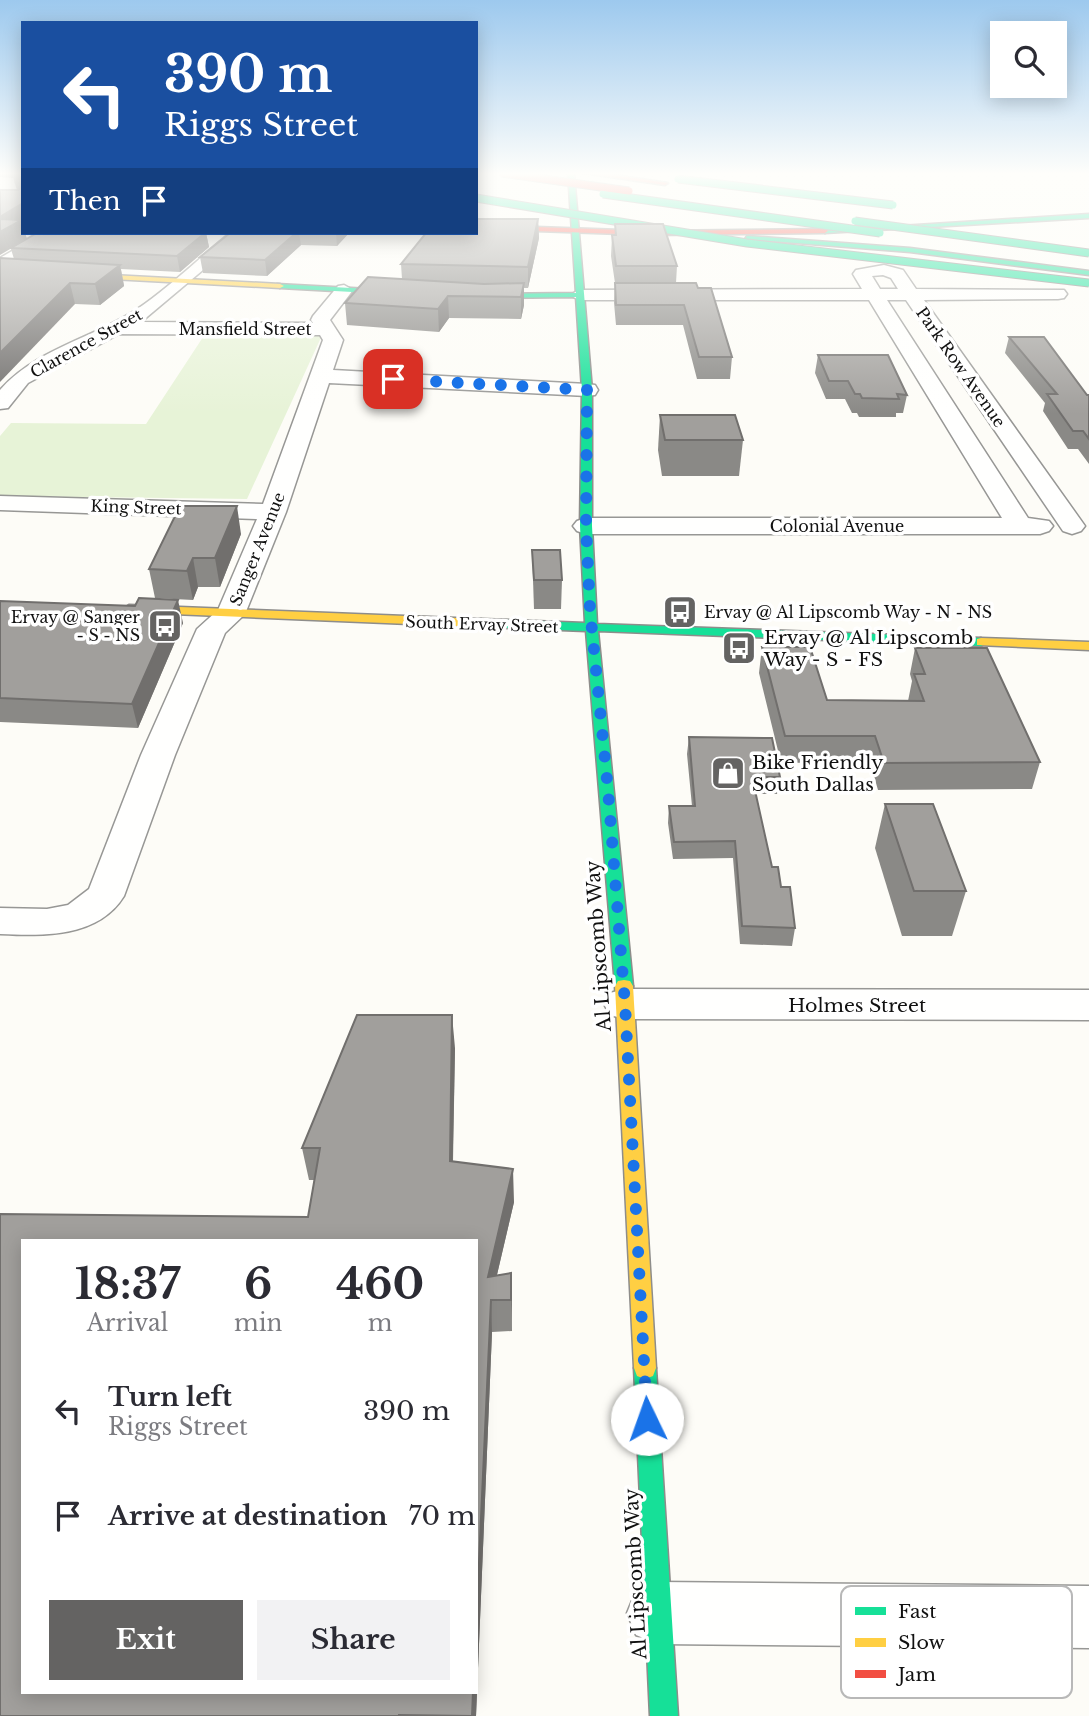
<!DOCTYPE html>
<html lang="en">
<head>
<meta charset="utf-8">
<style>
	:root { --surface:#fff; --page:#f2f2f3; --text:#2b2b33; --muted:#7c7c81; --accent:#646362 }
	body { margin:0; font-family:"Libre Baskerville",serif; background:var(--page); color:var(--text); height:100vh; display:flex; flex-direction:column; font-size:26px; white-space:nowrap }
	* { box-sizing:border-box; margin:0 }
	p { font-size:23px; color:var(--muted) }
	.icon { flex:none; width:38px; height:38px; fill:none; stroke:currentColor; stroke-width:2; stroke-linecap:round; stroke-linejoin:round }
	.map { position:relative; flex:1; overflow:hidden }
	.panel { position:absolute; left:21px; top:1239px; width:457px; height:455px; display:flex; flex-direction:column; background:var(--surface); border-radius:0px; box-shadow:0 4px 18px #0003 }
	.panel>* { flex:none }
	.banner { position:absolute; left:21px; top:21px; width:457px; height:214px; border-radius:0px; box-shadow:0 4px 18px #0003; background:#1a4fa0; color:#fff; overflow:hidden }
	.tools { position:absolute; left:990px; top:21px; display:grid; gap:14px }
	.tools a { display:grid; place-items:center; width:77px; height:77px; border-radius:0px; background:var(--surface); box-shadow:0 4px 18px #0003; font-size:35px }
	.pin { position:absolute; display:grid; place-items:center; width:60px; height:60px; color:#fff; margin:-30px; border-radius:14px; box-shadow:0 4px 10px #0006 }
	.me { position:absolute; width:77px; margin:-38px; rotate:357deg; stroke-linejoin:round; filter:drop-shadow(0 0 5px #0008) }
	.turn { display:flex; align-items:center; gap:24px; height:147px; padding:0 28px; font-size:32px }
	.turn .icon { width:91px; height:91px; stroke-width:2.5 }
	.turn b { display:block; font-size:49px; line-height:60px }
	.then { display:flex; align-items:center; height:66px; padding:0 28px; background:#0003; gap:14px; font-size:26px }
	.eta { display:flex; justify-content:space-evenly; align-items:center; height:119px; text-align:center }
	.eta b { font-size:42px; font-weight:700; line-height:49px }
	.action { display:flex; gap:14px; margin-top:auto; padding:14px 28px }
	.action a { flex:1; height:80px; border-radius:0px; background:var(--accent); color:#fff; font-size:28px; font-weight:700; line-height:80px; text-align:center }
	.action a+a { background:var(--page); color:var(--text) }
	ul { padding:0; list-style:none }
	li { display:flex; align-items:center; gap:21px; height:105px; padding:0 28px }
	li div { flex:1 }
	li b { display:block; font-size:26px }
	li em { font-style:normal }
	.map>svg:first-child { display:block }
	.green { fill:#e7f3d7 }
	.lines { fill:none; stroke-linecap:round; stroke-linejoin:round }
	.street-casing { stroke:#979795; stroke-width:3 }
	.fast-casing { stroke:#8e8d8b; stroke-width:3 }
	.slow-casing { stroke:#8e8d8b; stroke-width:3 }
	.jam-casing { stroke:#8e8d8b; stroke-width:3 }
	.street { fill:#fffffe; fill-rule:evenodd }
	.fast { fill:#16e098; fill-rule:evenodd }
	.slow { fill:#ffcf43; fill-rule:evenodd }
	.jam { fill:#f24e42; fill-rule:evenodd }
	.fast-bridge-casing { stroke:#858482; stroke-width:9; stroke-linecap:butt }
	.jam-bridge-casing { stroke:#858482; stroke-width:9; stroke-linecap:butt }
	.fast-bridge { stroke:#16e098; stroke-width:7 }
	.jam-bridge { stroke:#f24e42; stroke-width:7 }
	.wall { fill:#8a8986 }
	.shaded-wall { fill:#716f6d }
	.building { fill:#a19f9c; stroke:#716f6d; stroke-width:2 }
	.route { stroke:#1a73e8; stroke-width:12; stroke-dasharray:0 21.6 }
	.labels { text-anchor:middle; stroke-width:7; stroke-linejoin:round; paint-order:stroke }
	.far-street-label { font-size:16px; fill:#111; stroke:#fff }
	.far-poi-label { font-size:16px; fill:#111; stroke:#fff; text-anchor:start }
	.poi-label { font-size:19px; fill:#111; stroke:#fff; text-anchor:start }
	.street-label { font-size:19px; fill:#111; stroke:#fff }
	.key { fill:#fff; stroke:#b8b8b8; stroke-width:2 }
	.key-label { font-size:19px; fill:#111 }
</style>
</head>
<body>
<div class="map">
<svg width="1089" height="1716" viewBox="0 0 1089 1716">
	<rect width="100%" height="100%" fill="#fdfcf7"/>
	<!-- green -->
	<polygon class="green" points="207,331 324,331 247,499 0,496 0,436 11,423 146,424"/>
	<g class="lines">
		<!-- street casing -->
		<g class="street-casing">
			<g id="street">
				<polygon points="43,233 62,233 0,270 0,258"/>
				<path d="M230 233H247L141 322 313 323 311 320 313 316 338 286 344 285 353 290 330 320 343 340 333 370 587 384 595 385 598 390 595 395 587 396 329 383 286 512 245 614 225 633 175 755 124 896C98 938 43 936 0 934V908L47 909 68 905 89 889 141 755 197 629 218 610 257 519 0 510V496L263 504 323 340 320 335 119 334 28 383 8 408 0 409V390C35 350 90 339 134 311 166 291 200 257 230 233Z"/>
				<path d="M884 265 903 270 916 289 1064 290 1067 294 1064 298 1058 299 924 300 1085 526 1081 531 1072 534 1063 531 906 300H887L1028 518 1049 521 1053 526 1049 531 1040 534H586L577 531 573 526 577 521 586 518H1002L869 300H579L570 295 579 290 862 289 853 274 856 270ZM883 275 891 278 898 289H880L872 276Z"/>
				<polygon points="625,989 1089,990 1089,1020 625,1019 610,1015 604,1004 610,993"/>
				<polygon points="658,1582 1089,1586 1089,1648 658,1644 636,1635 627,1613 636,1591"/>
			</g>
		</g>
		<!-- fast casing -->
		<g class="fast-casing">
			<g id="fast">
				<polygon points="568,173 574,173 592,390 592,526 597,624 981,638 987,642 981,646 598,631 633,986 630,991 618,991 615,986 586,631 481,627 475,623 481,619 585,623 580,526 582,390 576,297 470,298 466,296 470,294 576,293"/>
				<polygon points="1089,214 1089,218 825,233 822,231"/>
				<polygon points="747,236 910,248 1089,271 1089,275 910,252 745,239"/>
				<polygon points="277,284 407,291 411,293 407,295 280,288"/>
				<polygon points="645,1357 653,1360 656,1368 678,1716 650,1716 634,1368 637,1360"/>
			</g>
		</g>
		<!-- slow casing -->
		<g class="slow-casing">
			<g id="slow">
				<polygon points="0,269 280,284 284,286 280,288 0,273"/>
				<polygon points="129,605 481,619 487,623 481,627 125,612 123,609"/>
				<polygon points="981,638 1089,642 1089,650 977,645 977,639"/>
				<polygon points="624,980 630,981 633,986 656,1368 653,1376 645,1379 637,1376 634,1368 615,986 618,981"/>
			</g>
		</g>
		<!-- jam casing -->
		<g class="jam-casing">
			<g id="jam">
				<polygon points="583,173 603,173 668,183 665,185"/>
				<polygon points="476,225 650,231 825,229 828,231 825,233 650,235 476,229"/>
			</g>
		</g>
		<!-- street -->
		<use href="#street" class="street"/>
		<!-- fast -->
		<use href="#fast" class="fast"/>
		<!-- slow -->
		<use href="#slow" class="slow"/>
		<!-- jam -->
		<use href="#jam" class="jam"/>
		<!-- fast-bridge casing -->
		<g class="fast-bridge-casing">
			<g id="fast-bridge">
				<polyline points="678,179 893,205"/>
				<polyline points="603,194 880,233"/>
				<polyline points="476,198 747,243 1089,283"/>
				<polyline points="855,221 1089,253"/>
			</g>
		</g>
		<!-- jam-bridge casing -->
		<g class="jam-bridge-casing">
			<polyline id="jam-bridge" points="502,173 629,191"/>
		</g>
		<!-- fast-bridge -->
		<use href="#fast-bridge" class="fast-bridge"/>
		<!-- jam-bridge -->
		<use href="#jam-bridge" class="jam-bridge"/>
	</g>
	<!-- wall -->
	<g class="wall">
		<polygon points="0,173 23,173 23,233 25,233 27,239 37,233 206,233 209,247 180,272 121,269 124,286 100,305 75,304 14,259 11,249 17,190 13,178 0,177"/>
		<polygon points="538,219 539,238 528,288 524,288 524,305 521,319 449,318 439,332 347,325 345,303 402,279 401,264"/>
		<polygon points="615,224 677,266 676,283 698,288 732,357 730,379 697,379 683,325 616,325 614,303 615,283 611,256 612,235 615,235"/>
		<polygon points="230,233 349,233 337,246 301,245 267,276 203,273 200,257"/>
		<polygon points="1009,337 1087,395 1089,395 1089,464 1078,449 1068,449 1043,411 1045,403 1005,353"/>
		<polygon points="818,355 907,395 903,413 896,413 896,417 859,417 857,413 852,413 845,399 826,399 815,373"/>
		<polygon points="660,415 743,440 739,476 662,476 658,450"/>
		<polygon points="241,534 220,587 198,587 193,600 155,598 149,569"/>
		<polygon points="532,550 562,580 561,609 534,609"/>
		<polygon points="0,601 183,623 138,728 0,722"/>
		<polygon points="762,647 827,700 908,701 912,681 910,674 915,648 1040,762 1032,789 878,790 870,762 781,763 759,673"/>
		<polygon points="689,737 780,777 777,794 755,794 772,867 781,887 795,928 792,946 740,944 733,858 673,859 668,823 669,806 692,806 687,754"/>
		<polygon points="885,804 966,891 952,936 902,936 875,848"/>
		<polygon points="455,1048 453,1162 514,1202 497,1275 511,1273 512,1331 492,1332 476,1716 0,1716 308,1217 314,1180 309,1180 302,1148"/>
	</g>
	<!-- shaded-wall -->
	<g class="shaded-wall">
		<polygon points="23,203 23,233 25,233 27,239 0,255 0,217"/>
		<polygon points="538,219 539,238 528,288 528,267"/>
		<polygon points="205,233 206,233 209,247 180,272 177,256"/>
		<polygon points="296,233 299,233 301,245 267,276 265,260"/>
		<polygon points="336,233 349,233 337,246"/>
		<polygon points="120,265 124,286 100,305 95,284"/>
		<polygon points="70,283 75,304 0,382 0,353"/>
		<polygon points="524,283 524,305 521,319 521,297"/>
		<polygon points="448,296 449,318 439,332 438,309"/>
		<polygon points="237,506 241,534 220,587 215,558"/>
		<polygon points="193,558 198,587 193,600 187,571"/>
		<polygon points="178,600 183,623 138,728 132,704"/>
		<polygon points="452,1015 455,1048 452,1194 450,1161"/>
		<polygon points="513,1169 514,1202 491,1300 492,1332 476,1716 472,1716 473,1692 476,1692 476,1628 488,1277"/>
		<polygon points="511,1273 512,1305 512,1331 511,1300"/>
	</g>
	<!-- building -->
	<g class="building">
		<polygon points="17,173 23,173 23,203 0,217 0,190 18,190 21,188 21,178 13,175"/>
		<polygon points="0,219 22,220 0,232"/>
		<polygon points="476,219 538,219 528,267 401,264 426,233 476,233"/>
		<polygon points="615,224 663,224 677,266 616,266 612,235 616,235"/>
		<polygon points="37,233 205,233 177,256 11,248"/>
		<polygon points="230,233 296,233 265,260 200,257"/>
		<polygon points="0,258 120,265 95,284 70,283 0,353"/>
		<polygon points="368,277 484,284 524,283 521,297 448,296 438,309 345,303"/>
		<polygon points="615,283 696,283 698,288 711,288 732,357 699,357 684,305 616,305"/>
		<polygon points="1009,337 1044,337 1087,395 1089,395 1089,439 1083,431 1073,431 1047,394 1057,394"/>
		<polygon points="818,355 888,355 907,395 897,394 899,399 862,398 860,394 855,394 848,381 829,381"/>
		<polygon points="660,415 735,415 743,440 665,440"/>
		<polygon points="180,506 237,506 215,558 193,558 187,571 149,569"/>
		<polygon points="532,550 560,550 562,580 534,580"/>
		<polygon points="139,598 178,600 132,704 0,698 0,601 135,606"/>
		<polygon points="762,647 810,647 827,700 924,701 914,674 925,674 915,648 987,648 1040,762 884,763 875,736 785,736"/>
		<polygon points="689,737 772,738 780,777 752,777 772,867 778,867 781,887 790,887 795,928 742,926 735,841 674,842 669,806 695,806"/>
		<polygon points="885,804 933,804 966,891 914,891"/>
		<polygon points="357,1015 452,1015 450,1161 513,1169 488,1277 511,1273 511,1300 491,1300 476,1628 476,1241 23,1241 23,1692 473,1692 472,1716 399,1715 399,1716 0,1716 0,1214 308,1217 320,1148 302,1148"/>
	</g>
	<!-- sky -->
	<linearGradient id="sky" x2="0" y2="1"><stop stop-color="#9dc9ee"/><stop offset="0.42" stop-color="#fefefb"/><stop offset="1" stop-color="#fefefb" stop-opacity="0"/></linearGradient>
	<rect width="1089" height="414" fill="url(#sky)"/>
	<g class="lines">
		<!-- route -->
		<polyline class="route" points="393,379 587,390 586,526 590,610 608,790 625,1004 647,1419"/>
	</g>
	<!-- icons -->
	<defs>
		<g id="bus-square" transform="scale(1.75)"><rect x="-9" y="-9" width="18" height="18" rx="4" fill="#646362" stroke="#fff"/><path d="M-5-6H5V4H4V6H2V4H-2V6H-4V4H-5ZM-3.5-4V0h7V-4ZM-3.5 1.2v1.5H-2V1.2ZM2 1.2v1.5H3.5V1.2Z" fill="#fff"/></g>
		<g id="shop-square" transform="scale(1.75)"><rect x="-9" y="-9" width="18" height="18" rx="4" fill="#646362" stroke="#fff"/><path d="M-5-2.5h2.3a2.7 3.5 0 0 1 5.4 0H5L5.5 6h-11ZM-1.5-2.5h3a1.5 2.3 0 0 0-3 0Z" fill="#fff"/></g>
	</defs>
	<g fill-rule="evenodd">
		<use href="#bus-square" x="680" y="612"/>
		<use href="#bus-square" x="165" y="626"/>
		<use href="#bus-square" x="739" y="648"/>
		<use href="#shop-square" x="728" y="773"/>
	</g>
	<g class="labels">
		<!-- far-street labels -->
		<g class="far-street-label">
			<text x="245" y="335">Mansfield Street</text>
			<text transform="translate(86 343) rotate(-29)" y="6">Clarence Street</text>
			<text transform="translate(961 367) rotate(55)" y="6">Park Row Avenue</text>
			<text transform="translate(136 507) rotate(2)" y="6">King Street</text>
			<text x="837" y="532">Colonial Avenue</text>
			<text transform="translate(257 549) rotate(-68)" y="6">Sanger Avenue</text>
			<text transform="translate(482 624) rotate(2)" y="6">South Ervay Street</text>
		</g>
		<!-- far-poi labels -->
		<g class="far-poi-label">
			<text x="704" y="618">Ervay @ Al Lipscomb Way - N - NS</text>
			<text x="140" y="623" text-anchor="end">Ervay @ Sanger<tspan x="140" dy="18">- S - NS</tspan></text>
		</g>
		<!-- poi labels -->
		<g class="poi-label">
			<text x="764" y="644">Ervay @ Al Lipscomb<tspan x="764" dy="22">Way - S - FS</tspan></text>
			<text x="752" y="769">Bike Friendly<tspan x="752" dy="22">South Dallas</tspan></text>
		</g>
		<!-- street labels -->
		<g class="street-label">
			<text transform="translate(598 946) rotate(-94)" y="7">Al Lipscomb Way</text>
			<text x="857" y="1012">Holmes Street</text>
			<text transform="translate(635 1574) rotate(-93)" y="7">Al Lipscomb Way</text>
		</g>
	</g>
	<!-- legend -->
	<rect x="841" y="1586" width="231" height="112" rx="10" class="key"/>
	<rect x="855" y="1607" width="31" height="8" fill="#16e098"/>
	<rect x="855" y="1638" width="31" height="9" fill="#ffcf43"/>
	<rect x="855" y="1670" width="31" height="8" fill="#f24e42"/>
	<g class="key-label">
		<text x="898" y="1618">Fast</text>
		<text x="898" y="1649">Slow</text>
		<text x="898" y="1681">Jam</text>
	</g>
</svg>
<div class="tools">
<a><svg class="icon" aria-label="search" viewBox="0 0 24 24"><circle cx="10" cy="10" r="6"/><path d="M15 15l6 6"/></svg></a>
</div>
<div class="pin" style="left:393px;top:379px;background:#d93025"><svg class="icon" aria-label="arrive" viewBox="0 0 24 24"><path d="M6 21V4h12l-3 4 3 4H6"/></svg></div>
<svg class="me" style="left:647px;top:1419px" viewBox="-20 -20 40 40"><circle r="19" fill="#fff"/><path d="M0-13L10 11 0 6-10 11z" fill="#1a73e8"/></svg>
<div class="banner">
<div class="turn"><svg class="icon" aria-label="left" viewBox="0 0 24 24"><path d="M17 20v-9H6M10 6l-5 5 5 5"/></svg><div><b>390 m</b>Riggs Street</div></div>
<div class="then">Then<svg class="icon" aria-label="arrive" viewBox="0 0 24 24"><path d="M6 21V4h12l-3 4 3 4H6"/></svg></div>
</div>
<section class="panel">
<div class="eta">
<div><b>18:37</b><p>Arrival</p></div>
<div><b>6</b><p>min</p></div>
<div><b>460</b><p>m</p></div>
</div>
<ul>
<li><svg class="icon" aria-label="left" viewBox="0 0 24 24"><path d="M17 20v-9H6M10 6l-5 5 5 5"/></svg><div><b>Turn left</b><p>Riggs Street</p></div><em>390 m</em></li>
<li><svg class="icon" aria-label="arrive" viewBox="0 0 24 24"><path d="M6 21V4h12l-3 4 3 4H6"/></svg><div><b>Arrive at destination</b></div><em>70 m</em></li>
</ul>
<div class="action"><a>Exit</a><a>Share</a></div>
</section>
</div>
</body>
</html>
